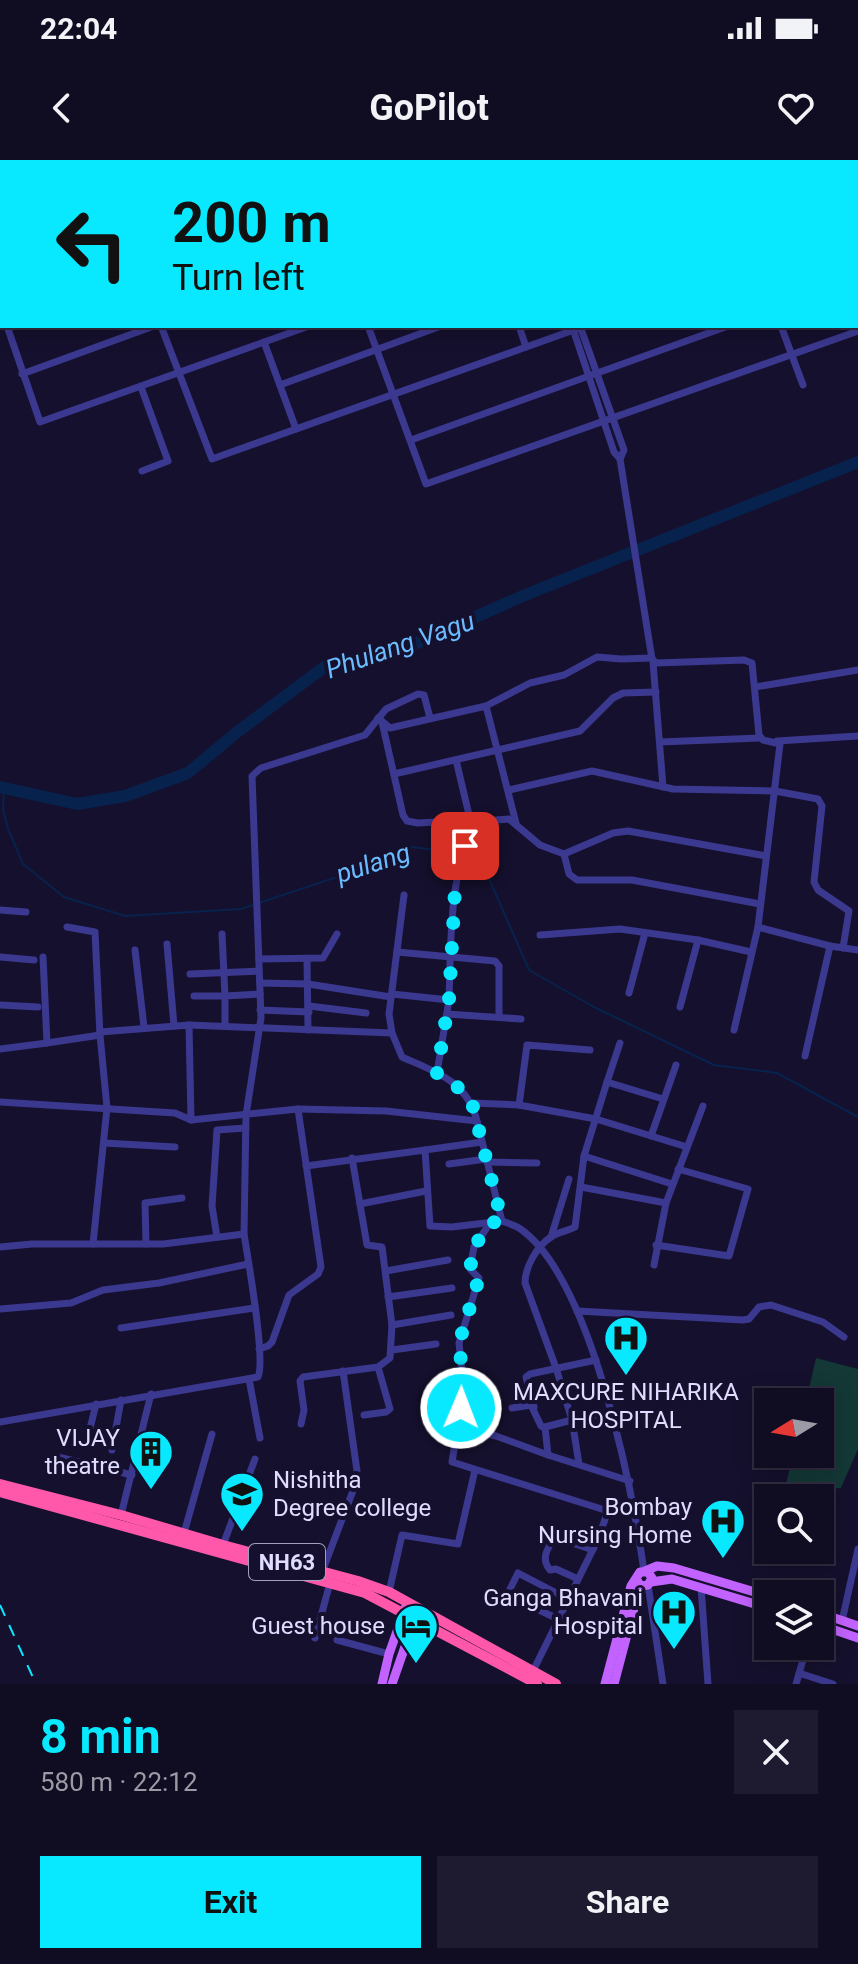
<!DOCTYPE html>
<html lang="en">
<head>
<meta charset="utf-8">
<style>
	:root { --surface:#100c22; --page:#1e1a2f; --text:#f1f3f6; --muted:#9c9ba5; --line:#302c40; --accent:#08e9ff }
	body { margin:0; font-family:Roboto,sans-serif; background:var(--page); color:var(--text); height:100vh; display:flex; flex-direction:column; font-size:30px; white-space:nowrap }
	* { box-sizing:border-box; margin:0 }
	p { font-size:26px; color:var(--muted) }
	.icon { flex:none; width:44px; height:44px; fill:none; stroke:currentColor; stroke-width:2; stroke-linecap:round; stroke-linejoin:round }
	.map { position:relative; height:1524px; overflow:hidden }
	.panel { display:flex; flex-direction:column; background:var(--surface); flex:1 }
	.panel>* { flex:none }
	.banner { position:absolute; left:0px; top:0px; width:858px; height:168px; box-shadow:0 4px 20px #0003,0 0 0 2px var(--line); background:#08e9ff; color:#111; overflow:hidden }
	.needle { width:52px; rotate:259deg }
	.fabs { position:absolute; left:754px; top:1228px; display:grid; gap:16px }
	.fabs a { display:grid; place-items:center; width:80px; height:80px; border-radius:0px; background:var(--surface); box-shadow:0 4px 20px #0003,0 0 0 2px var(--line); font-size:40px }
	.pin { position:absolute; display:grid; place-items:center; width:68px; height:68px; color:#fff; margin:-34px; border-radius:16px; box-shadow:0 4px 12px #0006 }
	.me { position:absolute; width:88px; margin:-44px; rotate:1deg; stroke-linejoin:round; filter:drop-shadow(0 0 6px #0008) }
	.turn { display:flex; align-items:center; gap:28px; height:168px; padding:0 40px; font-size:36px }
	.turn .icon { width:104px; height:104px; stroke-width:2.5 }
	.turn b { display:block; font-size:56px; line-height:68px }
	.round { display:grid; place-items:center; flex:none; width:84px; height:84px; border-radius:0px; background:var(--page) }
	.head { display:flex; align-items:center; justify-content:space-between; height:136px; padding:0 40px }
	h1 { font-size:48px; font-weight:700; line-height:60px; color:var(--accent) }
	.cta { display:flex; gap:16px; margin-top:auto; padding:16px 40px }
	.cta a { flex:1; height:92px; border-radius:0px; background:var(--accent); color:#111; font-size:32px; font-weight:700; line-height:92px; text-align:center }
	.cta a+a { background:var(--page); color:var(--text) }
	.status { display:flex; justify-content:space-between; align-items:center; height:56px; padding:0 40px; background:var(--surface); direction:ltr }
	.status svg { height:22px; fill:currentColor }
	header { display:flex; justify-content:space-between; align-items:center; height:104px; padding:0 40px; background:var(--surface); font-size:36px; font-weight:700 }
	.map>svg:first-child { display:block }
	.green { fill:#133836 }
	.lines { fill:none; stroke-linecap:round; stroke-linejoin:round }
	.stream { stroke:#08224e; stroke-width:2 }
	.river { stroke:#08224e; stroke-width:12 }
	.minor { stroke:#3b388f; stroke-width:7 }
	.major { stroke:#c363ff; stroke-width:9 }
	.highway { stroke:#ff57aa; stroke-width:10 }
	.rail { stroke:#08e9ff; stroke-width:2; stroke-dasharray:12 10; stroke-linecap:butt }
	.route { stroke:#08e9ff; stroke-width:14; stroke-dasharray:0 25.2 }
	.labels { text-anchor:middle; stroke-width:8; stroke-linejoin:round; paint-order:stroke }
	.shield { fill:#15102d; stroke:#a39fc0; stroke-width:2 }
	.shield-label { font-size:22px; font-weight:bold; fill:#e0dcff }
	.poi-label { font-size:24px; fill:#e0dcff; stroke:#15102d; text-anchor:end }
	.water-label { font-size:26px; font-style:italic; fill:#6abcff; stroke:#15102d }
</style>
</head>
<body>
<div class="status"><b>22:04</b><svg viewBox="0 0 49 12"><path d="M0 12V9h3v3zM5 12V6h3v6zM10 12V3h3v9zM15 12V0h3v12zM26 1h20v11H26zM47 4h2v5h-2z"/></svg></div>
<header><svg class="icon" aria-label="back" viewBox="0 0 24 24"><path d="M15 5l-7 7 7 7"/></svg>GoPilot<svg class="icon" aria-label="heart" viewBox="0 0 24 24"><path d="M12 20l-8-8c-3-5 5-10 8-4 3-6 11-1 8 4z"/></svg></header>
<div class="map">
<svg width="858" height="1524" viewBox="0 0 858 1524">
	<rect width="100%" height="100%" fill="#15102d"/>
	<!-- green -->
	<polygon class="green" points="816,1198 858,1209 858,1289 841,1328 784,1333 793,1294 820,1294 820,1242 806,1242"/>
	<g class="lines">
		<!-- stream -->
		<g class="stream">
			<polyline points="4,627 3,649 8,669 23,704 64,737 125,756 241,749 346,714 413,687 460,693"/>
			<polyline points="466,695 481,700 529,810 594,847 714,905 777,913 858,957"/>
		</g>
		<!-- river -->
		<polyline class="river" points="0,627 77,644 125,636 188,613 236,573 327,505 399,491 525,435 858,302"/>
		<!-- minor -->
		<g class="minor">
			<polyline points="56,0 56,2"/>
			<polyline points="103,0 104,2"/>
			<polyline points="308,0 308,2"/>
			<polyline points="430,0 431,2"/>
			<polyline points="511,0 512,2"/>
			<polyline points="520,0 521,2"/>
			<polyline points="720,0 721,2"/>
			<polyline points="162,2 168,0"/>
			<polyline points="336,2 342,0"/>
			<polyline points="468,2 474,0"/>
			<polyline points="628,2 634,0"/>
			<polyline points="770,2 775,0"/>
			<polyline points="856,120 858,120"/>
			<polyline points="7,166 40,262 309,166"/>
			<polyline points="161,166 212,299 585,166"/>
			<polyline points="368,166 426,324 858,171"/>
			<polyline points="519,166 526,187"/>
			<polyline points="572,166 614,292 620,299 652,499 656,503 744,500 752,503 759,575 763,580 780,584 758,767 734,870"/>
			<polyline points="580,166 624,290 620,299"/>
			<polyline points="781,166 803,225"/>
			<polyline points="264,182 296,269"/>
			<polyline points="22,214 154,166"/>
			<polyline points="280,225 441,166"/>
			<polyline points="141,227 168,301 142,311"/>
			<polyline points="411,280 728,166"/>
			<polyline points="653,502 663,627"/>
			<polyline points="755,527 858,510"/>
			<polyline points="486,546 530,523 564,515 597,497 621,499 652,498"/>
			<polyline points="378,558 390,568 486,546 516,663"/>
			<polyline points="382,562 403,655 407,661 418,663 488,659"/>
			<polyline points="777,581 858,576"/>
			<polyline points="660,582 760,578"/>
			<polyline points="456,600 470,659"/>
			<polyline points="394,614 580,571 613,538 623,533 656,532"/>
			<polyline points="509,630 592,611 673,629 775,631 818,639 822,646 814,722 818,730 849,751 843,788"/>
			<polyline points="564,694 569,714 577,720 632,720 760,744"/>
			<polyline points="0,750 26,752"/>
			<polyline points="758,767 830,786 858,790"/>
			<polyline points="540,775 620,769 698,780 751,792"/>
			<polyline points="167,784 174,866"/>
			<polyline points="135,790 144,867"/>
			<polyline points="397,792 495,801 499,806 499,857"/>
			<polyline points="0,797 34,800"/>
			<polyline points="259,799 323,798 337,774"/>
			<polyline points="307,799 308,870"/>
			<polyline points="190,814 259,811"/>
			<polyline points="260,823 308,824 391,837"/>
			<polyline points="629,833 645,773"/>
			<polyline points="392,834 449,840 437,913"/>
			<polyline points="194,836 225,836 222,774"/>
			<path d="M449 840C451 796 447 688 484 661L509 659 540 685 564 694 613 673 628 671 766 696"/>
			<polyline points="0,845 38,847"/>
			<polyline points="309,846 366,853"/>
			<polyline points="680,847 698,780"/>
			<polyline points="260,850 309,852"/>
			<polyline points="447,854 521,859"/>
			<path d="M189 865 392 873 402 897C436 912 467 921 477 961L386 951 298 949"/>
			<polyline points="225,865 225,836 260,834"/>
			<polyline points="392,873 389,854 404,735"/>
			<polyline points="47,883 100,875 95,772 67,767"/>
			<polyline points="0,889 47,883 43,797"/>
			<polyline points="805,896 830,786"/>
			<polyline points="607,922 620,883"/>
			<polyline points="0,942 175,953 191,960 189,865 100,872"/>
			<polyline points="472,943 519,945 596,959 687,987"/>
			<polyline points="519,945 527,885 590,890"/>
			<polyline points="191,960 298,949 321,1107 318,1114 289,1135 272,1182 268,1186 259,1189"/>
			<polyline points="477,961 502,1061 452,1067 430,1066 425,990 482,982"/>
			<polyline points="651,976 676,905"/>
			<polyline points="104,983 175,987"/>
			<polyline points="584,996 672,1024"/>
			<polyline points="487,1002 537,1003"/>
			<polyline points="449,1004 486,999"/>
			<polyline points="306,1006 425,990"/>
			<polyline points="581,1027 666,1043"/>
			<polyline points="360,1044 426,1031"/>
			<path d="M502 1061C507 1063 514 1065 519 1068 591 1116 632 1328 644 1411"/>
			<polyline points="490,1063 474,1087 470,1109 479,1118 459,1183 464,1229 452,1302 608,1351 636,1355"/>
			<polyline points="217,1077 212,1046 217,970 246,968"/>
			<polyline points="551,1077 569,1019"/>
			<polyline points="93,1084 163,1084 244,1074 246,955 261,858 252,616 261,608 365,575 386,549 418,534 424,535 430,558"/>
			<polyline points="146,1084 145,1043 182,1038"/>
			<polyline points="656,1085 729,1096 748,1029 678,1009"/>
			<polyline points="0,1087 32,1084 93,1084 107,948 100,875"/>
			<polyline points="654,1105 666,1043 703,946"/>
			<polyline points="386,1111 448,1100"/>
			<polyline points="388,1137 452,1128"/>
			<polyline points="0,1149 71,1143 103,1130 159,1123 248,1104"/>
			<polyline points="577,1151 743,1160 749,1159 759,1147 771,1145 823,1162 844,1177"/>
			<polyline points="392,1165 451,1155"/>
			<polyline points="121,1168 254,1148"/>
			<polyline points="392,1190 436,1184"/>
			<polyline points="249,1219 260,1278"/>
			<polyline points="534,1247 526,1217 530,1214 596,1200"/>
			<polyline points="512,1248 531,1245 541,1266 545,1268"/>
			<polyline points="364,1255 386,1252 390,1249 378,1207"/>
			<path d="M0 1262 258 1217C266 1201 248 1099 244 1074"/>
			<polyline points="301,1264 304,1250 300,1221 303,1217 378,1207 390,1198 392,1165 382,1087 367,1085 352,998"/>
			<path d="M458 1267 496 1276 548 1295 545 1267 572 1260 556 1208 525 1123C525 1107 537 1086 551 1077 558 1072 568 1071 575 1067L584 996 607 922 663 939"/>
			<polyline points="87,1281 96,1244"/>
			<polyline points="112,1290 121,1240"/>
			<polyline points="548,1295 630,1321"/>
			<polyline points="58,1297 132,1315"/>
			<polyline points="579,1304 572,1260 611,1252"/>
			<polyline points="121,1355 151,1234"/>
			<polyline points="184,1373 212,1274"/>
			<polyline points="223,1385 255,1299"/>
			<polyline points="322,1412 354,1328 357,1311 343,1211"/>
			<path d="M578 1419 556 1409 550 1410C540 1398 548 1389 554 1377L593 1390"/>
			<polyline points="648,1425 663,1524"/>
			<polyline points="701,1427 708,1524"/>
			<polyline points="389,1432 402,1375 458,1384 475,1310"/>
			<polyline points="558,1459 507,1435 518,1413 568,1439"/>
			<polyline points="842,1461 858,1389"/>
			<polyline points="315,1478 330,1423"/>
			<polyline points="337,1480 389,1494"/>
			<polyline points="533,1511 598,1379 608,1351"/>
			<polyline points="799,1513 833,1524"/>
			<polyline points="796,1524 807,1486"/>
		</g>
		<!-- major -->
		<g class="major">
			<polyline points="645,1411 657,1406 674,1408 768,1436"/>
			<polyline points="651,1422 672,1419 768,1448"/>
			<polyline points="820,1453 858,1466"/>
			<polyline points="820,1465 858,1478"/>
			<polyline points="382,1524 389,1494 407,1443"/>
			<polyline points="392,1524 416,1455"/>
			<polyline points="605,1524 631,1426 640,1412 648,1412 652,1418 648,1425 641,1426 636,1419"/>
			<polyline points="614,1524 638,1433 642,1426"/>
		</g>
		<!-- highway -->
		<g class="highway">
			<polyline points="0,1324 121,1355 223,1385 358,1421 389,1432 556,1524"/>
			<polyline points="0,1332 365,1433 537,1524"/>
		</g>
		<!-- rail -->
		<polyline class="rail" points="0,1445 36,1524"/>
	</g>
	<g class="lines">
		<!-- route -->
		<polyline class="route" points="461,1248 464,1229 459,1183 479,1118 470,1109 474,1087 490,1063 502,1061 472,943 463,931 437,913 449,840 455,730 465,686"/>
	</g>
	<!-- icons -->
	<defs>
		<g id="hospital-pin" transform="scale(2.3)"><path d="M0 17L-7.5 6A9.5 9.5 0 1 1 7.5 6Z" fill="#08e9ff" stroke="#15102d"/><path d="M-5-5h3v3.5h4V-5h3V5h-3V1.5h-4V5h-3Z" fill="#111"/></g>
		<g id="building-pin" transform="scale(2.3)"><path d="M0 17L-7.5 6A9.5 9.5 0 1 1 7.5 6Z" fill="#08e9ff" stroke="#15102d"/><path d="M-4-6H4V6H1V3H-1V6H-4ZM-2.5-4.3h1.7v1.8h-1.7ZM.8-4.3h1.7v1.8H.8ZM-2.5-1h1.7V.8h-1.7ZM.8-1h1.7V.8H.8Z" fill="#111"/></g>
		<g id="university-pin" transform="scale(2.3)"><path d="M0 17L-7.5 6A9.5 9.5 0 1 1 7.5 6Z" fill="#08e9ff" stroke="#15102d"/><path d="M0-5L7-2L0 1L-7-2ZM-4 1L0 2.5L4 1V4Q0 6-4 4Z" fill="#111"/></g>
		<g id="hotel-pin" transform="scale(2.3)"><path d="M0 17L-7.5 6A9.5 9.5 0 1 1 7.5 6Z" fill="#08e9ff" stroke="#15102d"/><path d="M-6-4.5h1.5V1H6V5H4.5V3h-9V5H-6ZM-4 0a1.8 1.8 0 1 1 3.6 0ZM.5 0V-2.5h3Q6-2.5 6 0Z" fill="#111"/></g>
	</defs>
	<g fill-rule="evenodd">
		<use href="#hospital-pin" x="626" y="1178"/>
		<use href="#building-pin" x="151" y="1292"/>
		<use href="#university-pin" x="242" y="1334"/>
		<use href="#hospital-pin" x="723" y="1361"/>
		<use href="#hospital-pin" x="674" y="1452"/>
		<use href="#hotel-pin" x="416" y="1466"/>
	</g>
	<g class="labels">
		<!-- shield labels -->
		<rect class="shield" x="249" y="1384" width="76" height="36" rx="6"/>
		<g class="shield-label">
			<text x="287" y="1410">NH63</text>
		</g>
		<!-- poi labels -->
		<g class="poi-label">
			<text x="626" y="1240" text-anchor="middle">MAXCURE NIHARIKA<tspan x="626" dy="28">HOSPITAL</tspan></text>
			<text x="120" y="1286">VIJAY<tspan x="120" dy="28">theatre</tspan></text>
			<text x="273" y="1328" text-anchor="start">Nishitha<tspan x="273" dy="28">Degree college</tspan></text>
			<text x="692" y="1355">Bombay<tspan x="692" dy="28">Nursing Home</tspan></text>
			<text x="643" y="1446">Ganga Bhavani<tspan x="643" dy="28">Hospital</tspan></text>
			<text x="385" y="1474">Guest house</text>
		</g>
		<!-- water labels -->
		<g class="water-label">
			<text transform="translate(400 485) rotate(-19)" y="9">Phulang Vagu</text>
			<text transform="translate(373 703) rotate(-18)" y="9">pulang</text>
		</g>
	</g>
</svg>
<div class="fabs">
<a><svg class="needle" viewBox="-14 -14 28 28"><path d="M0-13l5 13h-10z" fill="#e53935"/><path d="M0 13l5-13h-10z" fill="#9c9ba5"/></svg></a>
<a><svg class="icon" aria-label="search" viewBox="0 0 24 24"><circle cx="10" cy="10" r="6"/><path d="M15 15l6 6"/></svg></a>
<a><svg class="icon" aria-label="layers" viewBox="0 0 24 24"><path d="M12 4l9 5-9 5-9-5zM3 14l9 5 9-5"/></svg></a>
</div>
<div class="pin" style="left:465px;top:686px;background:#d93025"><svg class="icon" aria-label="arrive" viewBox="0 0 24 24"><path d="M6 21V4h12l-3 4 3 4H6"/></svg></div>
<svg class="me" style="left:461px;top:1248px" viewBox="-20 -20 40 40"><circle r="17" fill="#08e9ff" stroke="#fff" stroke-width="3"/><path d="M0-11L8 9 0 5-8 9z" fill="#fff"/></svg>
<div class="banner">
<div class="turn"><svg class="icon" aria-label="left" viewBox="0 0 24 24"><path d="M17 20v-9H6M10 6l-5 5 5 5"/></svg><div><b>200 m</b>Turn left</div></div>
</div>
</div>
<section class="panel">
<div class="head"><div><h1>8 min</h1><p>580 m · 22:12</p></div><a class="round"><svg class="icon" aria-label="close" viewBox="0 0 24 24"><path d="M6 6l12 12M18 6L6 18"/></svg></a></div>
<div class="cta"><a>Exit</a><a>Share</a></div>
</section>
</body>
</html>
